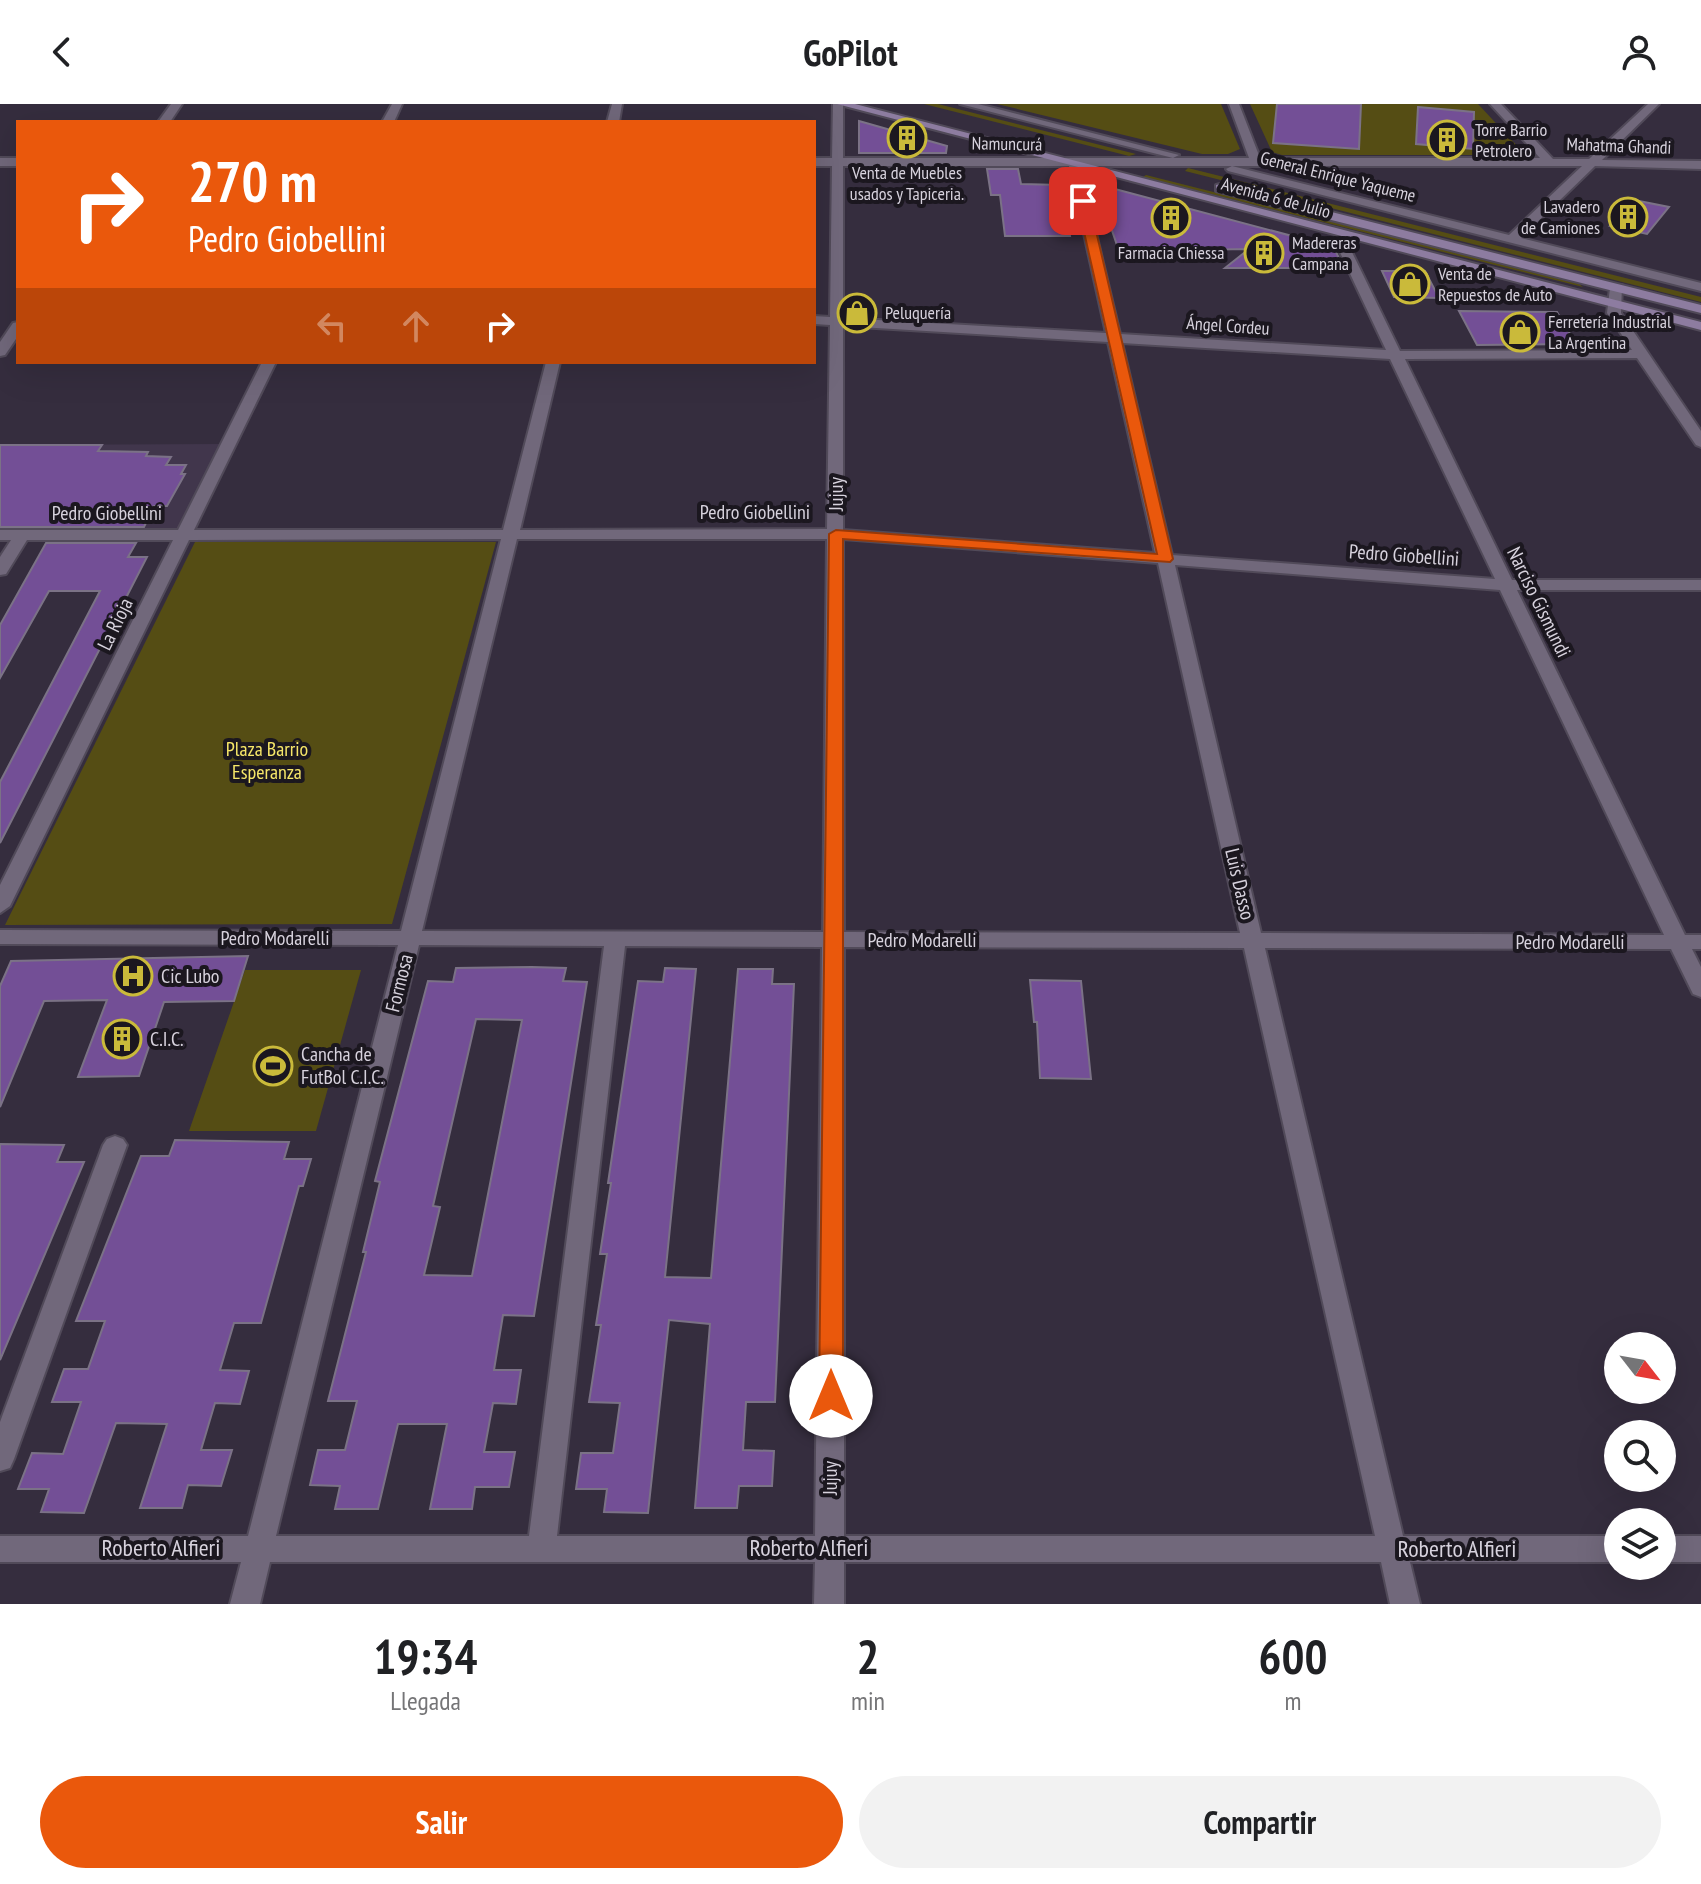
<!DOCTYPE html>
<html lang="es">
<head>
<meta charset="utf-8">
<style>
	:root { --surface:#fff; --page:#f2f2f2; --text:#202124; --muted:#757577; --accent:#ea580c }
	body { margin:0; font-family:"PT Sans Narrow",sans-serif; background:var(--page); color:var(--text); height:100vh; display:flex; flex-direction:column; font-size:30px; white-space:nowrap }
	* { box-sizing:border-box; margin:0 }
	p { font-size:26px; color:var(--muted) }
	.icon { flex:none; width:44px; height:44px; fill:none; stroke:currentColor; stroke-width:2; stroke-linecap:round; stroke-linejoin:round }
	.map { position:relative; height:1500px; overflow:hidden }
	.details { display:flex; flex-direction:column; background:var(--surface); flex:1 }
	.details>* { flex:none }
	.guide { position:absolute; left:16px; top:16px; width:800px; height:244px; border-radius:0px; box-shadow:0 8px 32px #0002; background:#ea580c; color:#fff; overflow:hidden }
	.needle { width:52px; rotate:121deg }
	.buttons { position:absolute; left:1604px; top:1228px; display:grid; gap:16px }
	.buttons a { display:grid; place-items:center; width:72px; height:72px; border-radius:50%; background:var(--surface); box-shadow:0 8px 32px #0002; font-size:40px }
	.pin { position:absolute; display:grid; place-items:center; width:68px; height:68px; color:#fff; margin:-34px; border-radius:16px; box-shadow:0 4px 12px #0006 }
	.me { position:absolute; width:88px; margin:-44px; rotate:0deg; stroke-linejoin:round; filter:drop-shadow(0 0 6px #0008) }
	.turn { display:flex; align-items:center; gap:28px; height:168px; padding:0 40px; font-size:36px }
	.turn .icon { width:104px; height:104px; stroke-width:2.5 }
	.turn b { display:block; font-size:56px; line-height:68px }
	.lanes { display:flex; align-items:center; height:76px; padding:0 40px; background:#0003; justify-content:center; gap:40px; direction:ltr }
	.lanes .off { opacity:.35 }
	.eta { display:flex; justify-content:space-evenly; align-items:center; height:136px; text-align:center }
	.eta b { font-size:48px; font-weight:700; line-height:56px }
	.cta { display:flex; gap:16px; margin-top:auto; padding:16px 40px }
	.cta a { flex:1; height:92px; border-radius:48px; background:var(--accent); color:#fff; font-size:32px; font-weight:700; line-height:92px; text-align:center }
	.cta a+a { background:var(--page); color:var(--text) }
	header { display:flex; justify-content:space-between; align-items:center; height:104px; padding:0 40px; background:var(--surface); font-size:36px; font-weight:700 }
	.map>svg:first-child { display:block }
	.built { fill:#41364c }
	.green { fill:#554d14 }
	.building { fill:#734f96; stroke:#7b7286; stroke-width:2; fill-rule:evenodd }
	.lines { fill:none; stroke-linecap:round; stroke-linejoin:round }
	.street-casing { stroke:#514a59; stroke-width:4 }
	.secondary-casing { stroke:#514a59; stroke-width:4 }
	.street { fill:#71687b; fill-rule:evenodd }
	.secondary { fill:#8d7ca0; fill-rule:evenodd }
	.route { fill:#ea580c; stroke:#983908; stroke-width:2 }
	.labels { text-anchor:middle; stroke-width:8; stroke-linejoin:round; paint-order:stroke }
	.far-poi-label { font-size:18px; fill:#d7d2dd; stroke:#1b171f; text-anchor:start }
	.far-street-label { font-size:18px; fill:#d7d2dd; stroke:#1b171f }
	.street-label { font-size:20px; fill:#d7d2dd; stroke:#1b171f }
	.park-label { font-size:20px; fill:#f6e669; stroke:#1b171f }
	.poi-label { font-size:20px; fill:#d7d2dd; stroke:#1b171f; text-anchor:start }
	.near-street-label { font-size:24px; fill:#d7d2dd; stroke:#1b171f }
</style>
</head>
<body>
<header><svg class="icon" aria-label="back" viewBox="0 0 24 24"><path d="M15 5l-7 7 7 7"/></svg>GoPilot<svg class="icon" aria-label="person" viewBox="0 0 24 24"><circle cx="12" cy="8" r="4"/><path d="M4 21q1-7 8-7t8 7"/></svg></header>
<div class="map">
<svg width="1701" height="1500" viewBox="0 0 1701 1500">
	<rect width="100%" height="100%" fill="#352d3e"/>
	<!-- built -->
	<polygon class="built" points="221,340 179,427 0,427 0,341"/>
	<!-- green -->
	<g class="green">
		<polygon points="924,0 938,0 1136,50 1129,52"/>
		<polygon points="997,0 1221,0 1240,45 1228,50 1202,50"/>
		<polygon points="1250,0 1478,0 1521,46 1515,51 1282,51 1272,48"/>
		<polygon points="1188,64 1701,193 1701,198 1185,67"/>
		<polygon points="1146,71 1579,180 1583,183 1143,73"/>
		<polygon points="195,438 496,438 392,820 5,821"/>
		<polygon points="245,866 361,866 316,1027 189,1027"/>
	</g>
	<!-- building -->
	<g class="building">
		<polygon points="1277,0 1361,0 1359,45 1273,39"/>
		<polygon points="1418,3 1474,8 1473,45 1416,40"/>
		<polygon points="859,17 947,42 946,49 859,49"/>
		<polygon points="987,65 1018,65 1021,80 1061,81 1070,132 1005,132 1000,91 991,91"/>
		<polygon points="1096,80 1311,137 1336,148 1344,164 1225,164 1249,145 1119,147"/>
		<polygon points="1634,96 1669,103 1647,130 1610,122"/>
		<polygon points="1382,167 1425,167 1439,194 1394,193"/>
		<polygon points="1459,207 1557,208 1576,240 1477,241"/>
		<polygon points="0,341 102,341 98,347 148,348 146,352 171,353 166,361 186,361 181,370 185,370 167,402 154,402 144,423 0,423"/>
		<polygon points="46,439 136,439 128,453 147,453 0,739 0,678 100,487 49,487 0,574 0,521"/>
		<polygon points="248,852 234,897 164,898 139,972 78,973 107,896 44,897 0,1003 0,882 11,857"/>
		<path d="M532 863 566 864 563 877 587 878 534 1212 503 1211 494 1266H521L516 1300 493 1299 484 1348H515L509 1383H475L472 1405H430L447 1320H398L378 1405H335L340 1382 310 1381 318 1346H345L357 1297H328L366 1148H363L380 1078 375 1077 428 877 453 878 456 864ZM476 915 522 916 472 1172 424 1171 440 1103 433 1102Z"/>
		<polygon points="665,864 696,865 665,1173 711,1174 738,865 773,865 772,880 794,880 775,1298 746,1298 743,1346 774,1347 772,1382 739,1382 737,1404 695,1404 710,1220 669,1216 648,1409 604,1408 607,1385 576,1385 581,1349 613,1349 620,1299 589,1298 601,1221 596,1221 607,1150 600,1150 611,1079 608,1079 638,877 663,878"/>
		<polygon points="1030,876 1081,877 1091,975 1040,974 1037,918 1034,918"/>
		<polygon points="175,1036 289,1038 284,1055 311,1055 303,1082 299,1082 261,1219 234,1219 220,1266 249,1267 240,1300 215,1299 201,1346 232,1346 221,1382 188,1381 182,1404 140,1404 167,1320 116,1319 84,1409 41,1408 49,1385 18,1385 32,1349 63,1350 81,1298 52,1298 64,1265 88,1265 105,1217 76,1217 141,1052 169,1052"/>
		<polygon points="0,1040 64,1041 57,1058 84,1058 0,1256"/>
	</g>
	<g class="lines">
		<!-- street casing -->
		<g class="street-casing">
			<g id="street">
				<polygon points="171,0 182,0 170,18 158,18"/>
				<polygon points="392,0 402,0 394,18 382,18"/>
				<polygon points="612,0 622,0 619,18 607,18"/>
				<path d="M833 0H843V54H1249L1229 0H1239L1260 54H1540L1490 0H1501L1553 55H1589L1648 0H1659L1602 56 1701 57V65L1595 62 1521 134 1701 179V187L1228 67 1226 65 1232 62H1080L1120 230 1386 246 1337 142 1351 128 1357 132 1349 142 1400 247 1632 246 1607 209 1610 184 1622 181 1621 209 1701 327V343L1696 341 1637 254 1405 255 1512 476H1701V486H1517L1685 831H1701V845H1692L1701 863V893L1693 890 1671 845 1265 844 1403 1432H1618V1458H1410L1420 1500H1390L1381 1458H844V1500H814L815 1458H270L260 1500H230L241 1458H0V1432H248L398 841 0 840V826L401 827 501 435 189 436 10 802 0 809V781L173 436H27L6 470 0 471V453L11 436H0V426H178L262 258H276L194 426H503L546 258H560L520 426 827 425 830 221 814 220V212L830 213 832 62H814V54H832ZM843 62H1069L1106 229 843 214ZM1232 62H1582L1509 131ZM843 222 1108 238 1155 449 843 426ZM1122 239 1390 255 1495 475 1172 451ZM517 435H827L823 828 422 827ZM843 435 1158 459 1240 829 844 828ZM1175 461 1500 486 1664 831 1261 829ZM419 841 604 842 529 1432H276ZM625 842 822 843 815 1432H557ZM844 843 1244 844 1375 1432H844Z"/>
				<polygon points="960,0 978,0 1179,51 1173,54"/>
				<rect x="0" y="54" width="18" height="8"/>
				<polygon points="18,218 18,232 5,251 0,252 0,238 13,219"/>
				<polygon points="115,1032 123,1035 127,1041 14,1355 10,1364 0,1367 0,1318 103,1041 107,1035"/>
				<rect x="1662" y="1432" width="39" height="26"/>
			</g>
		</g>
		<!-- secondary casing -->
		<g class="secondary-casing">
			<g id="secondary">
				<polygon points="837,0 855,0 1701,218 1701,226"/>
				<polygon points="1220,80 1701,201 1701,209 1216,87 1216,81"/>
			</g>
		</g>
		<!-- street -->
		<use href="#street" class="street"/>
		<!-- secondary -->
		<use href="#secondary" class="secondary"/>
	</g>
	<!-- route -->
	<polygon class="route" points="1083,94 1089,97 1173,455 1170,458 843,435 843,1292 839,1299 831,1302 822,1299 819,1292 829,430 836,426 1157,450 1077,97"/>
	<!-- icons -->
	<defs>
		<g id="building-ring" transform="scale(2)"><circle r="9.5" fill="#1b171f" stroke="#caba3a" stroke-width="1.5"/><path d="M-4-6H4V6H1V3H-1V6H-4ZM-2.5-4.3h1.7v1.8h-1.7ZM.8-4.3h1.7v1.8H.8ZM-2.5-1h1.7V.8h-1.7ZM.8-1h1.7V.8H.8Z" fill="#caba3a"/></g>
		<g id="shop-ring" transform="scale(2)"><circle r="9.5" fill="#1b171f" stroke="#caba3a" stroke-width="1.5"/><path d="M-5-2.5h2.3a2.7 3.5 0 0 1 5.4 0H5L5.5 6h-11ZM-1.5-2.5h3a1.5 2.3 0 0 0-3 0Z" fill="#caba3a"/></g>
		<g id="hospital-ring" transform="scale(2)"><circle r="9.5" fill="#1b171f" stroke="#caba3a" stroke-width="1.5"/><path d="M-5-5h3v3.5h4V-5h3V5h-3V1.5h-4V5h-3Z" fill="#caba3a"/></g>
		<g id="stadium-ring" transform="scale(2)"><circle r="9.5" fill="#1b171f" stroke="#caba3a" stroke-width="1.5"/><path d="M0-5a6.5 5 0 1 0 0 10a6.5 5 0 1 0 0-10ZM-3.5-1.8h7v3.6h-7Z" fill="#caba3a"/></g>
	</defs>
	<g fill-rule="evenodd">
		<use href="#building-ring" x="907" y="34"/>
		<use href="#building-ring" x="1447" y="36"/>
		<use href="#building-ring" x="1628" y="113"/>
		<use href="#building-ring" x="1171" y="114"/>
		<use href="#building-ring" x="1264" y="149"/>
		<use href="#shop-ring" x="1410" y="180"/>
		<use href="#shop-ring" x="857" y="209"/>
		<use href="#shop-ring" x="1520" y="228"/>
		<use href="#hospital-ring" x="133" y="872"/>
		<use href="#building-ring" x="122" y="935"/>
		<use href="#stadium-ring" x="273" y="962"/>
	</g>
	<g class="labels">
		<!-- far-poi labels -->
		<g class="far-poi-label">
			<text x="1475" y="32">Torre Barrio<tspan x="1475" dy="21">Petrolero</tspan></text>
			<text x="907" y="75" text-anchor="middle">Venta de Muebles<tspan x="907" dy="21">usados y Tapiceria.</tspan></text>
			<text x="1600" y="109" text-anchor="end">Lavadero<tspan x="1600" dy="21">de Camiones</tspan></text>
			<text x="1292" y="145">Madereras<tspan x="1292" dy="21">Campana</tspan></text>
			<text x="1171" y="155" text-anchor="middle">Farmacia Chiessa</text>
			<text x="1438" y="176">Venta de<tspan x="1438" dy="21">Repuestos de Auto</tspan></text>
			<text x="885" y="215">Peluquería</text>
			<text x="1548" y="224">Ferretería Industrial<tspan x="1548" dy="21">La Argentina</tspan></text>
		</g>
		<!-- far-street labels -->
		<g class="far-street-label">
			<text transform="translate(1007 40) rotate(1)" y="6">Namuncurá</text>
			<text transform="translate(1619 42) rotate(2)" y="6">Mahatma Ghandi</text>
			<text transform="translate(1338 73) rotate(14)" y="6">General Enrique Yaqueme</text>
			<text transform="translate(1276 94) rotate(15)" y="6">Avenida 6 de Julio</text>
			<text transform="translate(1228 222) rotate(4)" y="6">Ángel Cordeu</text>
		</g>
		<!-- street labels -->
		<g class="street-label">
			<text transform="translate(836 390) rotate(-90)" y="7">Jujuy</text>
			<text x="755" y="415">Pedro Giobellini</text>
			<text x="107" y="416">Pedro Giobellini</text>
			<text transform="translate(1404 451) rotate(4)" y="7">Pedro Giobellini</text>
			<text transform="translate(1539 498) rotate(64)" y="7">Narciso Gismundi</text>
			<text transform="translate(115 520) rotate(-64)" y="7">La Rioja</text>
			<text transform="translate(1240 780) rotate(77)" y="7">Luis Dasso</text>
			<text x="275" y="841">Pedro Modarelli</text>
			<text x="922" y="843">Pedro Modarelli</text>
			<text x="1570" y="845">Pedro Modarelli</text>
			<text transform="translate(399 879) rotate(-76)" y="7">Formosa</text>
			<text transform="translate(830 1374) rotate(-90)" y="7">Jujuy</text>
		</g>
		<!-- park labels -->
		<g class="park-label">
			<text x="267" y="652">Plaza Barrio<tspan x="267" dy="23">Esperanza</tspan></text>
		</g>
		<!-- poi labels -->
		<g class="poi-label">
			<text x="161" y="879">Cic Lubo</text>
			<text x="150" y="942">C.I.C.</text>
			<text x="301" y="957">Cancha de<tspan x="301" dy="23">FutBol C.I.C.</tspan></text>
		</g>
		<!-- near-street labels -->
		<g class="near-street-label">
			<text x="161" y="1452">Roberto Alfieri</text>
			<text x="809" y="1452">Roberto Alfieri</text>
			<text x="1457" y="1453">Roberto Alfieri</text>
		</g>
	</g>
</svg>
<div class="buttons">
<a><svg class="needle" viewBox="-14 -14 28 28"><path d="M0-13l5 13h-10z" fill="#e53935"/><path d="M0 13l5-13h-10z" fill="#757577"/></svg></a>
<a><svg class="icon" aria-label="search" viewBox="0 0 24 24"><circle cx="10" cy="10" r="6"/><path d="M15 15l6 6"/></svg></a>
<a><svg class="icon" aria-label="layers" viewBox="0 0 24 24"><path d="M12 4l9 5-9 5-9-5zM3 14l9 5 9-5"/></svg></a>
</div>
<div class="pin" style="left:1083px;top:97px;background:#d93025"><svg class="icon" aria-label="arrive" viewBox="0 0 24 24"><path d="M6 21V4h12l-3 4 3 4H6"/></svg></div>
<svg class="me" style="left:831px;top:1292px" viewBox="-20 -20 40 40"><circle r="19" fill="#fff"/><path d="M0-13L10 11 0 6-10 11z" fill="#ea580c"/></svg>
<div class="guide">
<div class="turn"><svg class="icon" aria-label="right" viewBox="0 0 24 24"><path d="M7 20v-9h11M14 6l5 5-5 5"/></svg><div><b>270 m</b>Pedro Giobellini</div></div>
<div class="lanes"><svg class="icon off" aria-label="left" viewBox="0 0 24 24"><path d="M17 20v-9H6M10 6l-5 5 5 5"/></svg><svg class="icon off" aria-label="ahead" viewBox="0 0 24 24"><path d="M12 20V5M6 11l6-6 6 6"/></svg><svg class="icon" aria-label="right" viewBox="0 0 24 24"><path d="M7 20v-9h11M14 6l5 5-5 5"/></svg></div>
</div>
</div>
<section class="details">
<div class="eta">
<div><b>19:34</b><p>Llegada</p></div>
<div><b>2</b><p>min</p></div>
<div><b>600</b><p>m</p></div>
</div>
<div class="cta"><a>Salir</a><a>Compartir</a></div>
</section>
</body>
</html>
